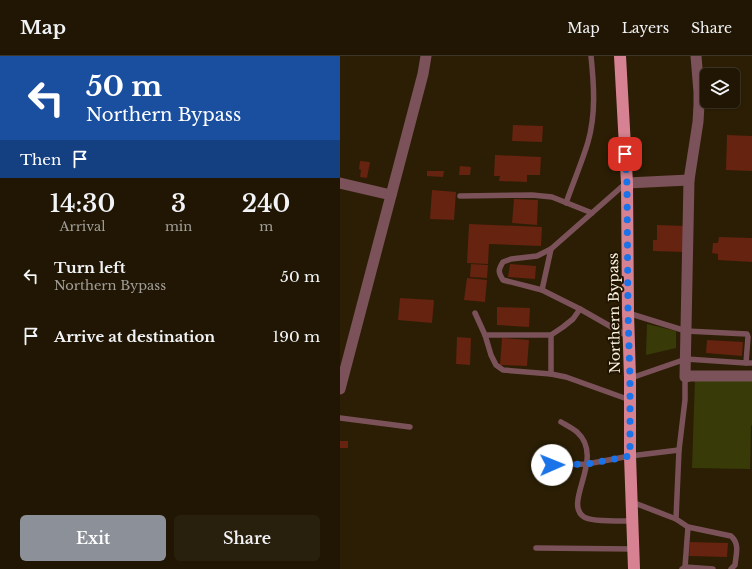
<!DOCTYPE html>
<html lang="en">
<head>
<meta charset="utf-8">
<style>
	:root { --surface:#201603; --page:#281f0d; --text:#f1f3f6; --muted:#a29f9a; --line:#3d3525; --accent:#8c9099 }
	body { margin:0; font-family:"Libre Baskerville",serif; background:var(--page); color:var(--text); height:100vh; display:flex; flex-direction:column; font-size:15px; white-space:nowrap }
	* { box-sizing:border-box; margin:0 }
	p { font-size:13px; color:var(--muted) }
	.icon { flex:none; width:22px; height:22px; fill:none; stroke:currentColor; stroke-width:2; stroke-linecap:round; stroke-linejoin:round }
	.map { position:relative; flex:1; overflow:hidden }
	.panel { display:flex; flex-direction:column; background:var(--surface); width:340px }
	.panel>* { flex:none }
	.hud { background:#1a4fa0; color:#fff; overflow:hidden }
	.fabs { position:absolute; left:360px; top:12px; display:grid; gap:8px }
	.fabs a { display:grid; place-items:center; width:40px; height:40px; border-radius:6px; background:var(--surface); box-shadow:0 1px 3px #0004,0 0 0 1px var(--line); font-size:20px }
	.pin { position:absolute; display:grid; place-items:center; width:34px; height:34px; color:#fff; margin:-17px; border-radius:8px; box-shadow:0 2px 6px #0006 }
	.me { position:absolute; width:44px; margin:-22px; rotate:89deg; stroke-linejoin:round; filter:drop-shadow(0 0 3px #0008) }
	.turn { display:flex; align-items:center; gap:14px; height:84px; padding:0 20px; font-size:18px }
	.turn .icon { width:52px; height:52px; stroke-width:2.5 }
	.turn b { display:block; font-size:28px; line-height:34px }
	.then { display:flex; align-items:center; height:38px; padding:0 20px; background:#0003; gap:8px; font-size:15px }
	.eta { display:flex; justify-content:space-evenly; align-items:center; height:68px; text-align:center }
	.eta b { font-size:24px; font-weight:600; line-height:28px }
	.button { display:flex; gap:8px; margin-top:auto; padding:8px 20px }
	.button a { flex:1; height:46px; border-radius:6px; background:var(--accent); color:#fff; font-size:16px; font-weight:600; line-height:46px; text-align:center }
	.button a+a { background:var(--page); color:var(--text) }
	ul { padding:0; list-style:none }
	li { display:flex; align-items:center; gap:12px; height:60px; padding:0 20px }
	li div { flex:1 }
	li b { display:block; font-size:15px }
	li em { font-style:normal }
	header { display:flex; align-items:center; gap:24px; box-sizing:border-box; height:56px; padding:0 20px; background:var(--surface); border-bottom:1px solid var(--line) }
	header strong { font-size:19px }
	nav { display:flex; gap:22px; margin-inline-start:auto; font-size:14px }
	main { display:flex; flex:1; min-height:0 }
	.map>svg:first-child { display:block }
	.green { fill:#383b08 }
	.building { fill:#652310 }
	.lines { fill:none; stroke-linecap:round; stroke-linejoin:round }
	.lane { stroke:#7b5259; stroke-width:5.5 }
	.street { stroke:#7b5259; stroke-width:11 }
	.primary { stroke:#d78292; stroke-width:12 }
	.route { stroke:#1a73e8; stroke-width:7; stroke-dasharray:0 12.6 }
	.labels { text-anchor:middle; stroke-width:4; stroke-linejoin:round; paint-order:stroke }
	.street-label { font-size:14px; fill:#faf2e2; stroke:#211500 }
</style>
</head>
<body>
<header>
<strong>Map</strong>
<nav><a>Map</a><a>Layers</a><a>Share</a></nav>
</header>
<main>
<section class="panel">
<div class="hud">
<div class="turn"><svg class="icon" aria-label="left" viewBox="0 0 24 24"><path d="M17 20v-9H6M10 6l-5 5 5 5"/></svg><div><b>50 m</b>Northern Bypass</div></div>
<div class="then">Then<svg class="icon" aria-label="arrive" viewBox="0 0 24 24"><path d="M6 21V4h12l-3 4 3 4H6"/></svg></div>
</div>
<div class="eta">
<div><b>14:30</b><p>Arrival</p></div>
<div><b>3</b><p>min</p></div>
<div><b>240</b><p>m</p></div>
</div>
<ul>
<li><svg class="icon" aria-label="left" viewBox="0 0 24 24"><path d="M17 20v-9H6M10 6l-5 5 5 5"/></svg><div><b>Turn left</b><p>Northern Bypass</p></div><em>50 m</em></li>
<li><svg class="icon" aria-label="arrive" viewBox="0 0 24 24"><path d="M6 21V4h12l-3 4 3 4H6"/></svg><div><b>Arrive at destination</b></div><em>190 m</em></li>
</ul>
<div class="button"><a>Exit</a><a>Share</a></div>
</section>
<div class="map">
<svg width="412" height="513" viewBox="0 0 412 513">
	<rect width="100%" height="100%" fill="#2b1e04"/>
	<!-- green -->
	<g class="green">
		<polygon points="307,268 336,275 336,292 306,299"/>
		<polygon points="355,323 412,324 412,369 411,370 410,413 352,412"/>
	</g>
	<!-- building -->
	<g class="building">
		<polygon points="173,69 203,70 202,86 172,85"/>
		<polygon points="387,79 412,80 412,115 386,114"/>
		<polygon points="155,99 201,101 200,119 187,119 187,126 159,125 160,120 154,120"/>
		<polygon points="20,105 30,106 27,122 20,121 21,114 19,113"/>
		<polygon points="120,110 131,111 130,119 119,119"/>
		<polygon points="87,115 104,115 103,121 87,120"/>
		<polygon points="92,134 116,136 114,164 90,163"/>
		<polygon points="174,143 198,144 197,169 172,167"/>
		<polygon points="129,168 202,171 201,190 149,188 148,208 127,207"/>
		<polygon points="317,169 345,170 345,196 313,195 313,184 317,184"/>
		<polygon points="379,181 412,182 412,206 378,204 378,198 372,197 373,187 378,187"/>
		<polygon points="131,208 148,209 147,222 130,221"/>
		<polygon points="170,208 196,210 195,223 168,221"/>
		<polygon points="127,222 147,224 145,246 124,244"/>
		<polygon points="60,242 94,244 92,267 58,264"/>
		<polygon points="157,251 190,252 189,271 157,269"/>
		<polygon points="117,281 131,282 130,309 116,308"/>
		<polygon points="162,282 189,284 187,310 160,309"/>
		<polygon points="367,284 403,286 402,300 366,297"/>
		<rect x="0" y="385" width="8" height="7"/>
		<polygon points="350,486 388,487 387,501 349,500"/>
	</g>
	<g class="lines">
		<!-- lane -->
		<g class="lane">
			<path d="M286 127 211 193 197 200 171 203 163 206C158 214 158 216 163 224L202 234 240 253 289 281"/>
			<polyline points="120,140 192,139 212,141 252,157"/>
			<path d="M226 147C233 127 242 106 248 86 256 58 254 29 251 0"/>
			<polyline points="202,234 211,193"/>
			<polyline points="135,257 145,279 151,299 156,309 163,314 211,318 226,321 290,344"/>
			<polyline points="288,257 346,275 407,278 408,281 406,307 346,303 291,322"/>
			<polyline points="145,279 211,279 223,271 233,263 240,253"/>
			<polyline points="406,307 412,307"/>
			<polyline points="211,318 211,279"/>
			<polyline points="0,362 70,371"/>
			<path d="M221 366C226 369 232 372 237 376 266 402 222 447 244 461 251 466 283 465 293 465"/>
			<polyline points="212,409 247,408 290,400 339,394"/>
			<polyline points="292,446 336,463"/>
			<path d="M348 471 391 480C400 488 396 498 395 509L391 513"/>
			<polyline points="196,492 293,493"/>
			<polyline points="345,511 373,513"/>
			<polyline points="342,513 345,511 348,471 336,463 339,394 345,344 345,321"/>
		</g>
		<!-- street -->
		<g class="street">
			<polyline points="356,0 359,36 359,49 358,66 349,124 345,321 350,320 412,320"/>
			<polyline points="0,127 51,139"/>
			<polyline points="287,127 349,124"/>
			<polyline points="0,333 83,18 86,0"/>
		</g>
		<!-- primary -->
		<polyline class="primary" points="280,0 287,127 288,257 290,322 290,400 294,513"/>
	</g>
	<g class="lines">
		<!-- route -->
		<polyline class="route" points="212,409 247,408 290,400 290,322 288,257 287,127 285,98"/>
	</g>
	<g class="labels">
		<!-- street labels -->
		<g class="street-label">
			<text transform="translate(274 257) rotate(-91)" y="5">Northern Bypass</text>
		</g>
	</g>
</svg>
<div class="fabs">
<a><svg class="icon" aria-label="layers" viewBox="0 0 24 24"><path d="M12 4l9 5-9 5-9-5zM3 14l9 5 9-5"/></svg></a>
</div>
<div class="pin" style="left:285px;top:98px;background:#d93025"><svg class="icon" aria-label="arrive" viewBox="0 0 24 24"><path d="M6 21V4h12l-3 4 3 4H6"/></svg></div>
<svg class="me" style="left:212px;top:409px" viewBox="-20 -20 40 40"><circle r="19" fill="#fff"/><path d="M0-13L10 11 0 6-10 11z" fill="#1a73e8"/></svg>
</div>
</main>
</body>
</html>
